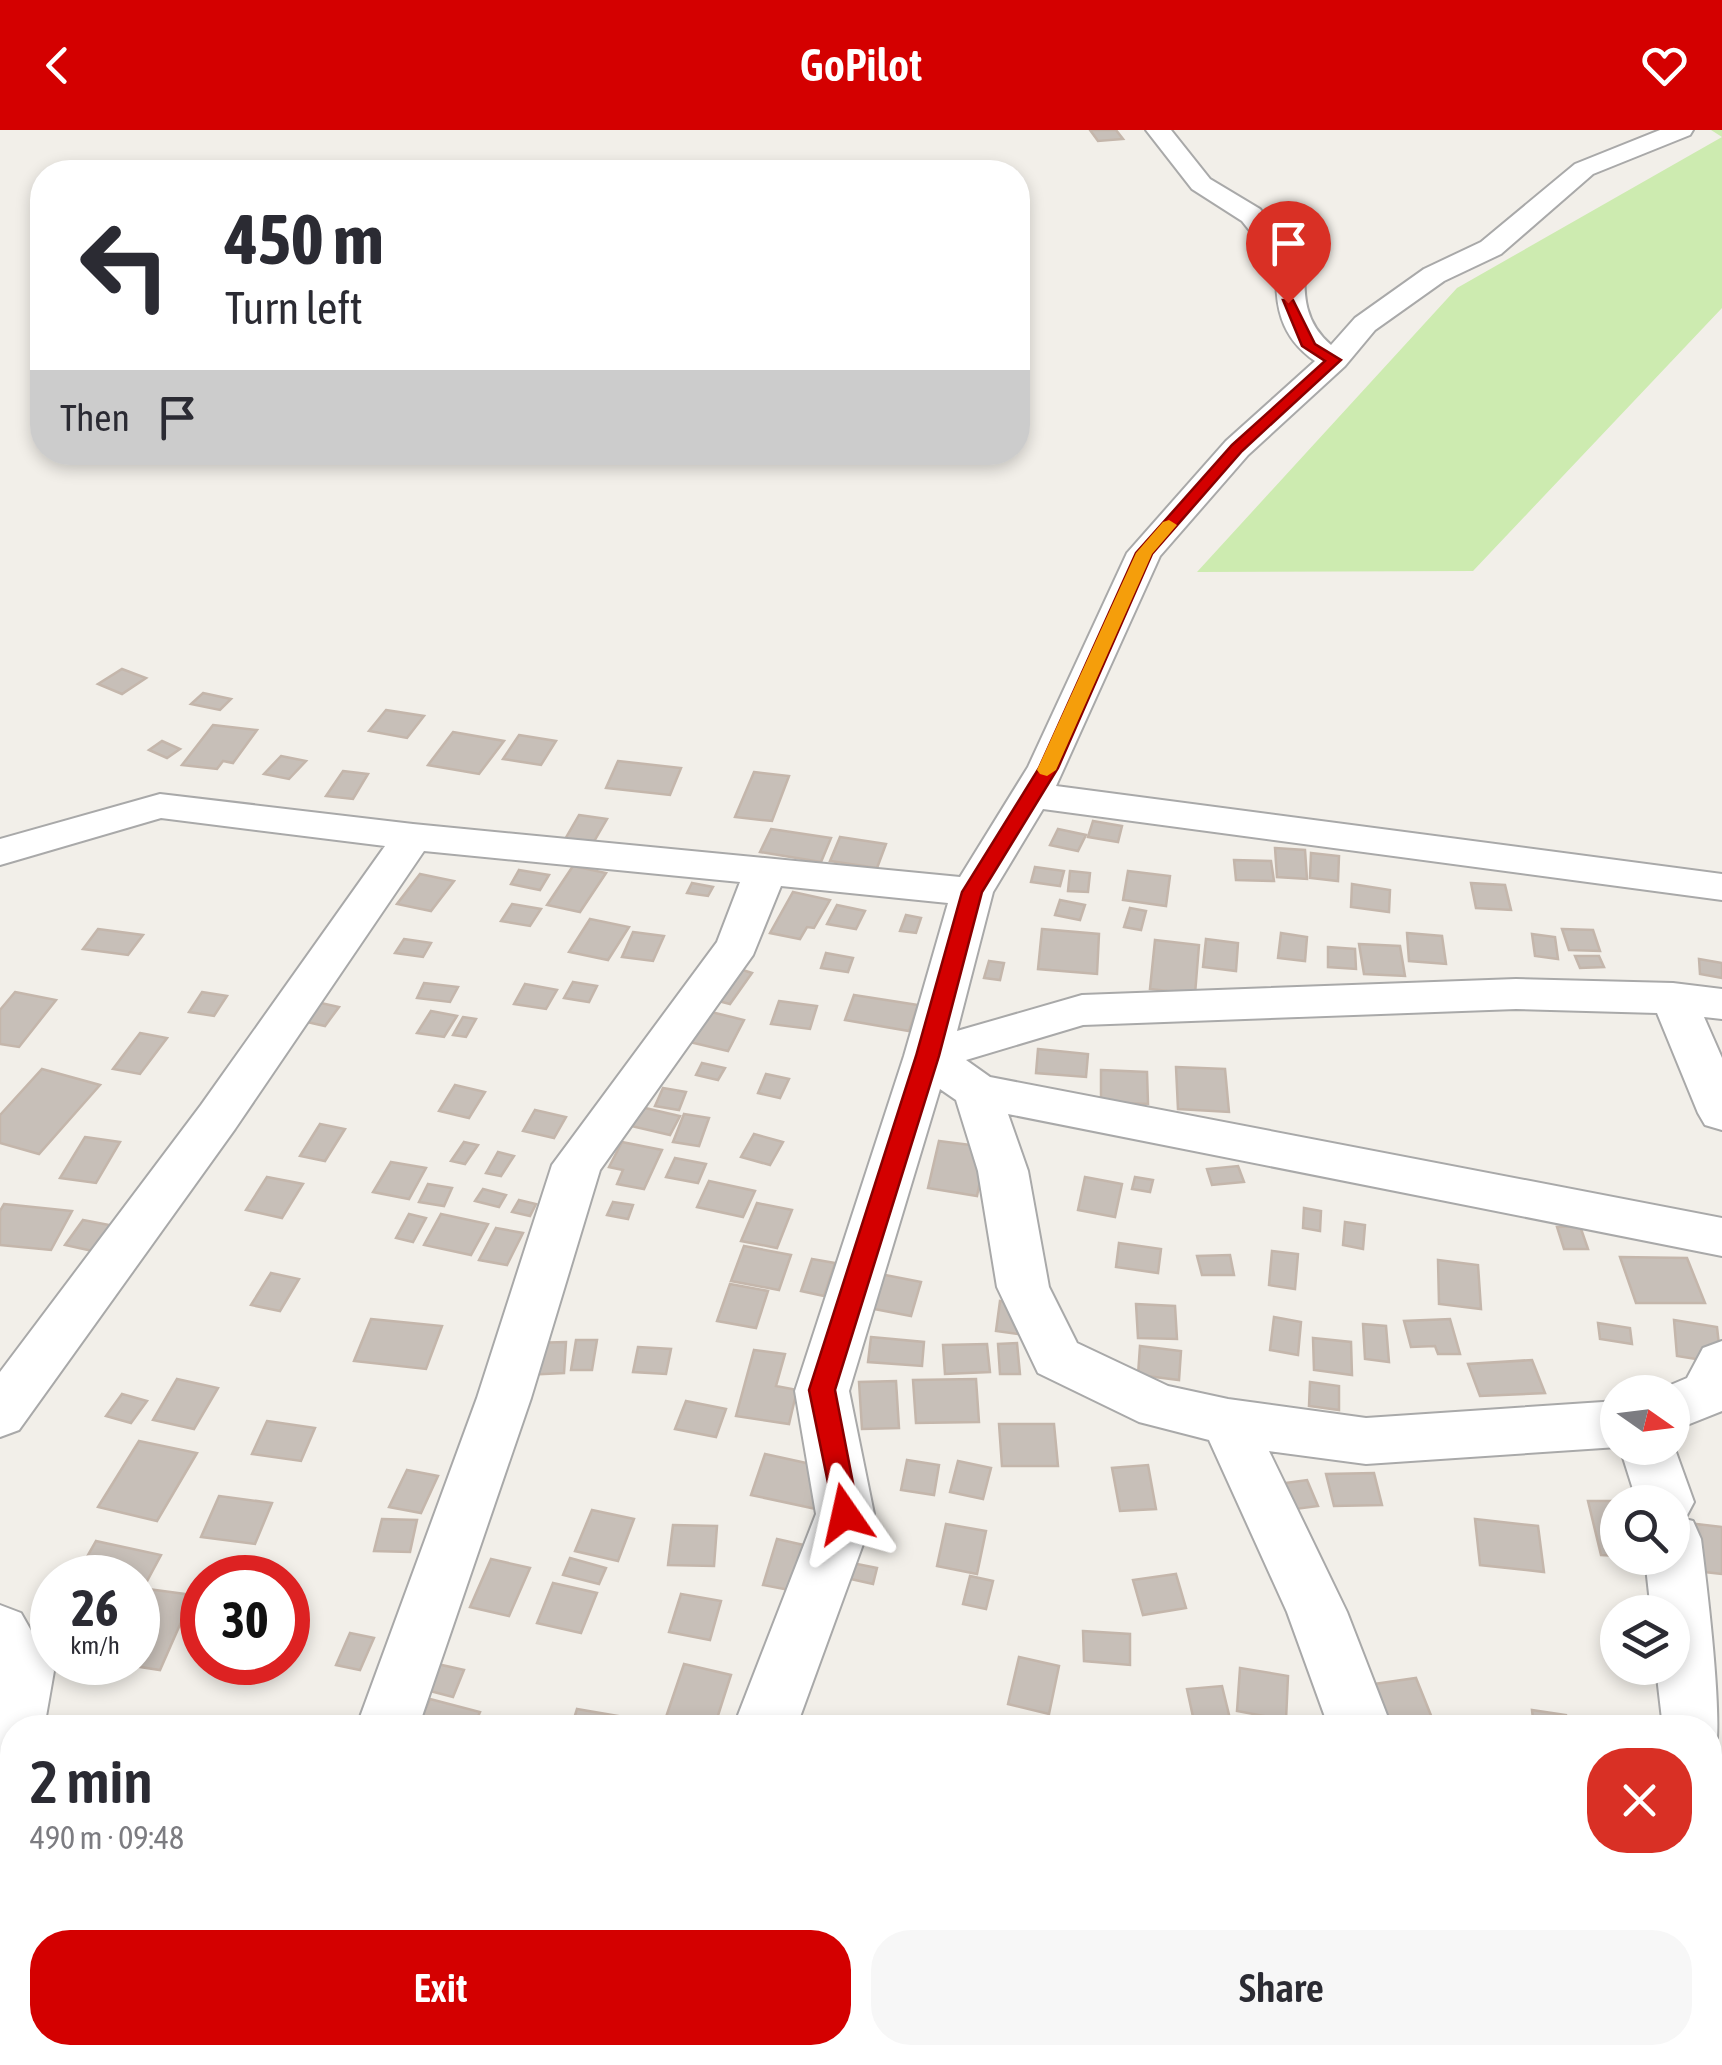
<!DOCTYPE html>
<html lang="en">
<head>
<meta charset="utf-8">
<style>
	:root { --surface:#fff; --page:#f7f7f7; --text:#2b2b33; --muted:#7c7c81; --accent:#d40000 }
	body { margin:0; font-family:"Asap Condensed",sans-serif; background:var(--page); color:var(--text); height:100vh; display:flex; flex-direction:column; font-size:38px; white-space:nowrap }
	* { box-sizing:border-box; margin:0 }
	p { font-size:32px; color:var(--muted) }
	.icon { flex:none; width:55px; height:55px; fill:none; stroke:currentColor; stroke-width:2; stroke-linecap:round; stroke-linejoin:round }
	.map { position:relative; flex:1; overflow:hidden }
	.sheet { position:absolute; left:0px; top:1585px; width:1722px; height:350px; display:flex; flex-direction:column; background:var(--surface); border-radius:40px 40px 0 0; box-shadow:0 5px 15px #0003 }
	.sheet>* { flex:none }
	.hud { position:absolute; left:30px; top:30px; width:1000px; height:305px; border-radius:40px; box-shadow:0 5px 15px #0003; background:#fff; color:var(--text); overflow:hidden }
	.needle { width:65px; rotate:104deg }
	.tools { position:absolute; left:1600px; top:1245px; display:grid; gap:20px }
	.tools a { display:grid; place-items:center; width:90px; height:90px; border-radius:50%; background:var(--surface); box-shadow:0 5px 15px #0003; font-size:50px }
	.speed { position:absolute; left:30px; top:1425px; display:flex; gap:20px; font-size:50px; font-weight:700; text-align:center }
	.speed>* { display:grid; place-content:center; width:130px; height:130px; border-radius:50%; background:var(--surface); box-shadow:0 5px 15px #0003; line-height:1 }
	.speed small { font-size:25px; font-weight:400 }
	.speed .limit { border:15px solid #d22; background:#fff; color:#111 }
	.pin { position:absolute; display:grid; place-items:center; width:85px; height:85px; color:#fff; margin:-102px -42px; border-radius:50% 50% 50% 0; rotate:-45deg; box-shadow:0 0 10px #0007 }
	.pin .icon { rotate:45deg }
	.me { position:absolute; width:110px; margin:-55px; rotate:349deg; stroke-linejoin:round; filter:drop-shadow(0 0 8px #0008) }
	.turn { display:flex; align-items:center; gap:35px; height:210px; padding:0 30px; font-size:45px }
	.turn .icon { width:130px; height:130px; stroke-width:2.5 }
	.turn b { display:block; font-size:70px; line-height:85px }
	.then { display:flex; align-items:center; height:95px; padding:0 30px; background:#0003; gap:20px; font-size:38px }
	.round { display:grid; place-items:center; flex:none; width:105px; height:105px; border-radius:40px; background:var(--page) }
	.head { display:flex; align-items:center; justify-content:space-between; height:170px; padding:0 30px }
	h1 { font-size:60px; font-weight:600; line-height:75px }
	.button { display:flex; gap:20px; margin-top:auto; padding:20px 30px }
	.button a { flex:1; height:115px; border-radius:40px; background:var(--accent); color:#fff; font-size:40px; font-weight:600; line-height:115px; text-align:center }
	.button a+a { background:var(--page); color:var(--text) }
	header { display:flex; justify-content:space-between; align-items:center; height:130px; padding:0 30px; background:var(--accent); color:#fff; font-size:45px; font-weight:600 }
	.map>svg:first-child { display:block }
	.grass { fill:#cdebb0 }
	.building { fill:#c7bfb8; stroke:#c4b6ab; stroke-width:2.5 }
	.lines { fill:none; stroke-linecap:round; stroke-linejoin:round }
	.minor-casing { stroke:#a9a9a9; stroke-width:4 }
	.minor { fill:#fff; fill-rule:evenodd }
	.route { fill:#d40000; stroke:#8a0000; stroke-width:2.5 }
	.slow { fill:#f59e0b }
</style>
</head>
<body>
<header><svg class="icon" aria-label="back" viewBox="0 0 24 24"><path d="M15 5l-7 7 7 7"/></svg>GoPilot<svg class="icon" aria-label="heart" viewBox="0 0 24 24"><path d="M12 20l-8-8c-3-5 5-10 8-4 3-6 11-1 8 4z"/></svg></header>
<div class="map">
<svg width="1722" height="1935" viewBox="0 0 1722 1935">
	<rect width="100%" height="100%" fill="#f2efe9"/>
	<!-- grass -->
	<polygon class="grass" points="1711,0 1722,0 1722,178 1473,441 1197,442 1457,158 1722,7"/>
	<!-- building -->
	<g class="building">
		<polygon points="1090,0 1116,0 1123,9 1098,11"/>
		<polygon points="122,539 146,548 122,564 98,554"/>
		<polygon points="203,563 231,569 220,580 191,574"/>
		<polygon points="386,580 424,586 407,608 369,601"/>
		<polygon points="213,595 257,600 233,633 223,631 217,639 182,635"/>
		<polygon points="453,602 504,611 479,644 428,635"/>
		<polygon points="519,605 556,611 541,635 503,629"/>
		<polygon points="162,611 180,619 167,628 149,620"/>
		<polygon points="281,626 306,631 289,649 264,644"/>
		<polygon points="618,631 681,638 670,665 606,658"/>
		<polygon points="343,641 368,644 353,669 326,666"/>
		<polygon points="754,642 789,646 772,691 735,687"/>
		<polygon points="579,685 607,689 592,715 564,711"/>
		<polygon points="1093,691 1122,696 1118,712 1088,707"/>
		<polygon points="771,699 831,708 821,732 760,722"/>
		<polygon points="1058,699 1086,705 1078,721 1050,715"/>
		<polygon points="840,707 886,714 877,738 830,731"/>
		<polygon points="1275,718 1305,720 1307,749 1277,747"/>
		<polygon points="1311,723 1339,726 1338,751 1310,748"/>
		<polygon points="1234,730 1271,731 1274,751 1236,750"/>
		<polygon points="573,736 606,743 580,782 547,775"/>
		<polygon points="1035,737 1064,741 1060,756 1031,752"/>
		<polygon points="519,740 549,745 540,760 511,754"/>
		<polygon points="1070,741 1090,743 1088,762 1068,761"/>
		<polygon points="1128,741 1170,746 1166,776 1123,770"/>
		<polygon points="420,744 454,751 431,781 397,774"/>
		<polygon points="692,753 713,757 708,766 687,763"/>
		<polygon points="1471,753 1505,755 1511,780 1476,778"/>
		<polygon points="1352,754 1390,760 1389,782 1351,777"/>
		<polygon points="793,762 830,770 814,798 807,797 800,809 770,803"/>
		<polygon points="1060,770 1085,775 1080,790 1055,785"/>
		<polygon points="512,774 541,779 530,796 501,791"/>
		<polygon points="837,775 865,781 856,799 827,794"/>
		<polygon points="1130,778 1146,781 1141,800 1124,797"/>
		<polygon points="906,785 921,788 916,803 900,801"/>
		<polygon points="590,789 629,797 608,830 569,822"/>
		<polygon points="98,799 143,805 128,825 83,819"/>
		<polygon points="1042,799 1099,804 1097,844 1038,839"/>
		<polygon points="1562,799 1593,800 1600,821 1569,820"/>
		<polygon points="633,802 664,806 653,831 622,827"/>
		<polygon points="1281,803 1307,807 1305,831 1278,828"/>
		<polygon points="1407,803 1442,806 1446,834 1409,831"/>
		<polygon points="1532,804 1555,807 1558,829 1535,826"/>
		<polygon points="404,809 431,813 423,827 395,823"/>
		<polygon points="1206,809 1238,813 1236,841 1203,837"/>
		<polygon points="1155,810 1199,815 1195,864 1150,859"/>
		<polygon points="1359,814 1400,816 1405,846 1364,844"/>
		<polygon points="1328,817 1355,819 1356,839 1328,837"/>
		<polygon points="826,823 853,828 848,842 821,838"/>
		<polygon points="1575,826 1599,826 1604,837 1580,838"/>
		<polygon points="1699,829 1722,833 1722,848 1700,844"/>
		<polygon points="989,831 1004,833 1000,850 984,848"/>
		<polygon points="727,835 752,843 730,874 703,867"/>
		<polygon points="573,852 597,856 589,872 564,868"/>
		<polygon points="424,853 458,857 450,872 417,868"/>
		<polygon points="525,854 557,860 546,879 514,874"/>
		<polygon points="15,862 56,870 19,917 0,914 0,880"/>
		<polygon points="202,862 227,866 214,886 189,882"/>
		<polygon points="854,865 918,875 909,901 845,890"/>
		<polygon points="312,871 339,877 325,896 298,890"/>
		<polygon points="779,871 817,876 810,899 771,894"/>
		<polygon points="703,880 744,890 728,921 685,911"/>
		<polygon points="431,881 457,886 444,907 417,903"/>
		<polygon points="463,887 476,889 466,907 453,905"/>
		<polygon points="140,903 167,908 140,944 113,939"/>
		<polygon points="1038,919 1088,924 1086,947 1036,943"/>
		<polygon points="702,933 725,938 718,950 696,945"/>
		<polygon points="1176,937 1225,939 1229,982 1178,979"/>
		<polygon points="42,939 100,955 39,1024 0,1013 0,985"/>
		<polygon points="1101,940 1147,942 1148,974 1101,972"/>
		<polygon points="766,944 789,949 780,968 758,963"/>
		<polygon points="455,955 485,962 469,988 439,981"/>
		<polygon points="663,958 686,962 679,980 655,976"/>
		<polygon points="641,977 680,986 670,1005 631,996"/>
		<polygon points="535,980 566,987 554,1008 523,1001"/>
		<polygon points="684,984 709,988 699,1016 673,1012"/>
		<polygon points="320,994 345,999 325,1031 300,1026"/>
		<polygon points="754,1004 783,1012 770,1035 741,1027"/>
		<polygon points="85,1007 120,1012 96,1053 60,1048"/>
		<polygon points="939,1011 987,1017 977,1066 928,1058"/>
		<polygon points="464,1012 478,1015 465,1034 451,1031"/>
		<polygon points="622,1012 662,1020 644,1059 617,1054 623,1040 609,1037"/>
		<polygon points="498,1022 514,1026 501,1046 486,1043"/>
		<polygon points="675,1028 706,1034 698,1053 666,1047"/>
		<polygon points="391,1032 426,1038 409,1069 373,1062"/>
		<polygon points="1238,1036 1244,1052 1212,1055 1207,1039"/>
		<polygon points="267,1047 303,1054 282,1088 246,1080"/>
		<polygon points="1085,1047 1122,1054 1115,1087 1078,1080"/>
		<polygon points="1135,1047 1153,1050 1150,1062 1132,1059"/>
		<polygon points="709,1051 755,1061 743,1087 697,1077"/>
		<polygon points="428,1054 452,1058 444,1076 419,1072"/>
		<polygon points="483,1059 506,1065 499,1077 475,1071"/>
		<polygon points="519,1070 536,1074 530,1086 512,1082"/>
		<polygon points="613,1072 633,1075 628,1089 607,1085"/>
		<polygon points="757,1073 792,1080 777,1118 741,1111"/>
		<polygon points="4,1074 72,1081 51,1120 0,1115 0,1081"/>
		<polygon points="1304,1078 1321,1081 1320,1101 1303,1098"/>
		<polygon points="409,1084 426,1088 413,1112 396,1108"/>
		<polygon points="441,1084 488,1094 471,1125 424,1115"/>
		<polygon points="83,1090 120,1097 102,1123 65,1115"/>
		<polygon points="1345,1092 1365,1095 1363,1119 1343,1115"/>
		<polygon points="1580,1096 1588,1119 1564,1119 1557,1097"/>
		<polygon points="496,1098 523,1103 507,1135 479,1130"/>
		<polygon points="1119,1113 1161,1119 1158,1143 1116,1137"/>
		<polygon points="744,1116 791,1125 779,1160 731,1151"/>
		<polygon points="1272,1121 1298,1124 1295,1159 1269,1155"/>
		<polygon points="1230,1125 1234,1145 1202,1145 1197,1126"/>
		<polygon points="1620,1127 1687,1128 1705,1173 1636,1173"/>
		<polygon points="812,1129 835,1133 824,1166 801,1161"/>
		<polygon points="1438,1130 1478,1135 1481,1179 1439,1174"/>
		<polygon points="271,1143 299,1149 280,1181 251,1175"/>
		<polygon points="880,1144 921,1152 911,1186 869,1178"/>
		<polygon points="730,1154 768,1161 756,1198 717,1191"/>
		<polygon points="1000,1171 1022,1174 1018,1204 996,1201"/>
		<polygon points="1136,1174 1175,1176 1177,1209 1138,1208"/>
		<polygon points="1274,1187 1301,1192 1298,1225 1270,1220"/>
		<polygon points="371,1189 442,1196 426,1239 354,1231"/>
		<polygon points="1450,1189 1460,1224 1438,1224 1435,1216 1411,1217 1404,1191"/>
		<polygon points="1674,1190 1717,1197 1721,1233 1677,1226"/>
		<polygon points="1598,1193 1630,1198 1632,1214 1600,1209"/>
		<polygon points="1363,1194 1386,1196 1389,1232 1365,1229"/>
		<polygon points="871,1207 924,1212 922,1236 868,1232"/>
		<polygon points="1313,1208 1351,1212 1352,1245 1314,1240"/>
		<polygon points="576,1210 597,1210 592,1240 571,1240"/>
		<polygon points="566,1212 564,1243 525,1245 528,1213"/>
		<polygon points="1017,1213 1020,1244 1000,1244 998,1214"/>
		<polygon points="987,1214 990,1242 945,1244 943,1215"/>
		<polygon points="1140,1216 1181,1221 1179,1250 1138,1245"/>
		<polygon points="638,1217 671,1219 666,1244 633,1242"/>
		<polygon points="754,1220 785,1224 776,1256 797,1260 789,1294 736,1286"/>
		<polygon points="1532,1230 1545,1263 1480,1266 1468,1234"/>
		<polygon points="177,1249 218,1258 194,1299 153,1290"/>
		<polygon points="976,1249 979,1292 916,1293 913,1250"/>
		<polygon points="896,1251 899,1298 862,1299 859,1252"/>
		<polygon points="1310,1252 1339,1256 1339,1280 1309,1276"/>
		<polygon points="122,1264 147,1271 131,1293 106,1286"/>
		<polygon points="686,1271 726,1279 716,1307 675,1299"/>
		<polygon points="267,1291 315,1298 301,1331 252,1324"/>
		<polygon points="999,1294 1054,1294 1058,1336 1002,1336"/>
		<polygon points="139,1311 197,1323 157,1391 98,1377"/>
		<polygon points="765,1324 829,1338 816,1379 751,1365"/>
		<polygon points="907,1330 939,1335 934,1365 901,1360"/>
		<polygon points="958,1331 991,1338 983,1369 950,1362"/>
		<polygon points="1148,1335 1156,1379 1120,1381 1112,1338"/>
		<polygon points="407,1340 438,1346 421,1383 389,1377"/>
		<polygon points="1374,1343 1382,1375 1334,1376 1326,1344"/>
		<polygon points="1307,1350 1318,1376 1288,1380 1278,1354"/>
		<polygon points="219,1366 272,1373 255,1414 201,1407"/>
		<polygon points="1588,1371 1614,1371 1618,1426 1601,1425"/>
		<polygon points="592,1380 634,1389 618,1431 575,1421"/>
		<polygon points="382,1389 417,1390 410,1422 374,1421"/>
		<polygon points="1475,1389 1538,1396 1544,1442 1480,1435"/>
		<polygon points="1688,1393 1722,1397 1722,1444 1696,1441"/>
		<polygon points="946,1394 986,1401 977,1444 937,1436"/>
		<polygon points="673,1395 717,1396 714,1436 668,1435"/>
		<polygon points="777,1409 808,1416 795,1461 763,1455"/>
		<polygon points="96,1411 161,1425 138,1468 138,1448 75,1448"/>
		<polygon points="570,1428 606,1438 599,1454 563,1445"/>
		<polygon points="491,1429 530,1438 509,1486 470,1477"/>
		<polygon points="847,1432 877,1438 873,1454 842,1447"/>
		<polygon points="1176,1444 1186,1478 1143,1485 1133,1450"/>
		<polygon points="970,1446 993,1451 986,1479 963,1474"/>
		<polygon points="553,1453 597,1463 581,1503 537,1493"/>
		<polygon points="148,1459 193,1465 160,1540 114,1533 138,1532 138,1482"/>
		<polygon points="681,1464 721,1471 710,1510 669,1502"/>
		<polygon points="52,1486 52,1516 37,1512"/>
		<polygon points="1083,1501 1130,1504 1130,1535 1084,1531"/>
		<polygon points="350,1503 374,1508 360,1540 336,1535"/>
		<polygon points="1019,1527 1059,1536 1049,1584 1008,1574"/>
		<polygon points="433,1533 464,1540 453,1567 422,1559"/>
		<polygon points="684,1534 731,1545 714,1598 665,1590"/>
		<polygon points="1240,1538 1288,1546 1286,1590 1237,1581"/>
		<polygon points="1416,1548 1434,1593 1382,1598 1367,1555"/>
		<polygon points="1222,1556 1231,1593 1195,1596 1187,1559"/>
		<polygon points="430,1569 480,1582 473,1598 417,1598"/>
		<polygon points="577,1579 624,1587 621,1598 571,1598"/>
		<polygon points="1532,1580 1566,1585 1567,1598 1534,1598"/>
		<polygon points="1038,1922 1107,1922 1108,1935 1039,1935"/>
		<polygon points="1292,1922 1348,1922 1350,1935 1294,1935"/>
	</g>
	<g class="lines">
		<!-- minor casing -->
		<g class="minor-casing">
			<g id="minor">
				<path d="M1146 0H1171L1210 49 1260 79 1305 134C1303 167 1305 193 1331 215L1355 188 1424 139 1481 112 1575 34 1660 0H1693L1690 5 1593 44 1501 124 1444 151 1375 200 1345 236 1248 325 1160 426 1056 656 1722 744V770L1043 679 993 762 957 901 1082 865 1516 849 1673 853 1722 859V889L1704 887 1722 928V1000L1705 995 1698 983 1657 883 1516 879 1083 895 966 930 990 947 1722 1088V1126L1008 984 1028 1041 1049 1157 1077 1213 1168 1256 1228 1269 1366 1288 1618 1271V1317L1366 1334 1269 1321 1347 1482 1392 1598H1329L1287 1482 1209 1310 1139 1292 1038 1243 997 1157 978 1041 956 970 940 959 849 1261 874 1384 796 1598H733L816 1384 795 1261 904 926 948 773 781 756 753 825 600 1040 531 1268 418 1598H356L477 1268 552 1035 717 812 740 752 424 721 235 999 19 1300 0 1307V1242L201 975 385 716 161 688 0 735V709L160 664 413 694 960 747 1028 637 1127 423 1226 311 1315 231C1280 207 1274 174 1277 135L1242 91 1192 59Z"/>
				<polygon points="1722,1211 1722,1281 1672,1301 1672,1262 1654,1262 1687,1248 1703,1218"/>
				<path d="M1672 1311 1694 1372 1685 1389 1693 1391 1701 1409C1707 1457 1722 1579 1716 1619L1710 1621V1598H1663L1656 1538H1672V1482H1651L1645 1428H1672V1372H1637L1620 1318H1672Z"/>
				<polygon points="0,1475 21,1483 54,1541 44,1598 12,1598 12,1697 0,1702"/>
				<polygon points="1710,1789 1722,1794 1722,1869 1710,1864"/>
				<polygon points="0,1871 12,1872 12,1922 41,1922 37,1932 0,1935"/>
				<polygon points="175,1922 286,1922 281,1935 180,1935"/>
			</g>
		</g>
		<!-- minor -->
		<use href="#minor" class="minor"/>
	</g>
	<!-- route -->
	<polygon class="route" points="1283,170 1293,170 1315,214 1341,230 1242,321 1152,424 1058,638 982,762 939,926 835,1260 859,1384 855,1392 845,1396 836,1392 809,1260 916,926 962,762 1039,638 1136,423 1232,315 1325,231 1302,216"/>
	<!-- slow -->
	<polygon class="slow" points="1169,390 1177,395 1152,424 1056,640 1047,646 1040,644 1037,640 1136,423 1163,392"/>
</svg>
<div class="tools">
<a><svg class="needle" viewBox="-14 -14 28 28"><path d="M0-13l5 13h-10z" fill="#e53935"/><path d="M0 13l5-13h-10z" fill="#7c7c81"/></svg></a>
<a><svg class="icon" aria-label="search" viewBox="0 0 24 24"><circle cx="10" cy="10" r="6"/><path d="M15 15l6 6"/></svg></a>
<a><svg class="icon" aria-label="layers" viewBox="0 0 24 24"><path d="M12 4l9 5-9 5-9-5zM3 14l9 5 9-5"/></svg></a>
</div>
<div class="speed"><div>26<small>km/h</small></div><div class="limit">30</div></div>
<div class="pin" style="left:1288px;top:173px;background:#d93025"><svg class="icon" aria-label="arrive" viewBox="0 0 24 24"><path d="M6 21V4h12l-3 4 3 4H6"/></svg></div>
<svg class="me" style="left:845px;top:1384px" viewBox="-20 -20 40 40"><path d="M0-17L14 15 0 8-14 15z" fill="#d40000" stroke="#fff" stroke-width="4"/></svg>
<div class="hud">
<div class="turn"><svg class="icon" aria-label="left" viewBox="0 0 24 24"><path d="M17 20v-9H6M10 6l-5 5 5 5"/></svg><div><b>450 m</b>Turn left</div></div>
<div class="then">Then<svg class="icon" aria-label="arrive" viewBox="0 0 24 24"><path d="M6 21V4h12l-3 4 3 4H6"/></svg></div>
</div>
<section class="sheet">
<div class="head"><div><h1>2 min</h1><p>490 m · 09:48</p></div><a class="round" style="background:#d93025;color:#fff"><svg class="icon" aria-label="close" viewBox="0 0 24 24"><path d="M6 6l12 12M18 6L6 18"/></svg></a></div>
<div class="button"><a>Exit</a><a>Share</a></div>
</section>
</div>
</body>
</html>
